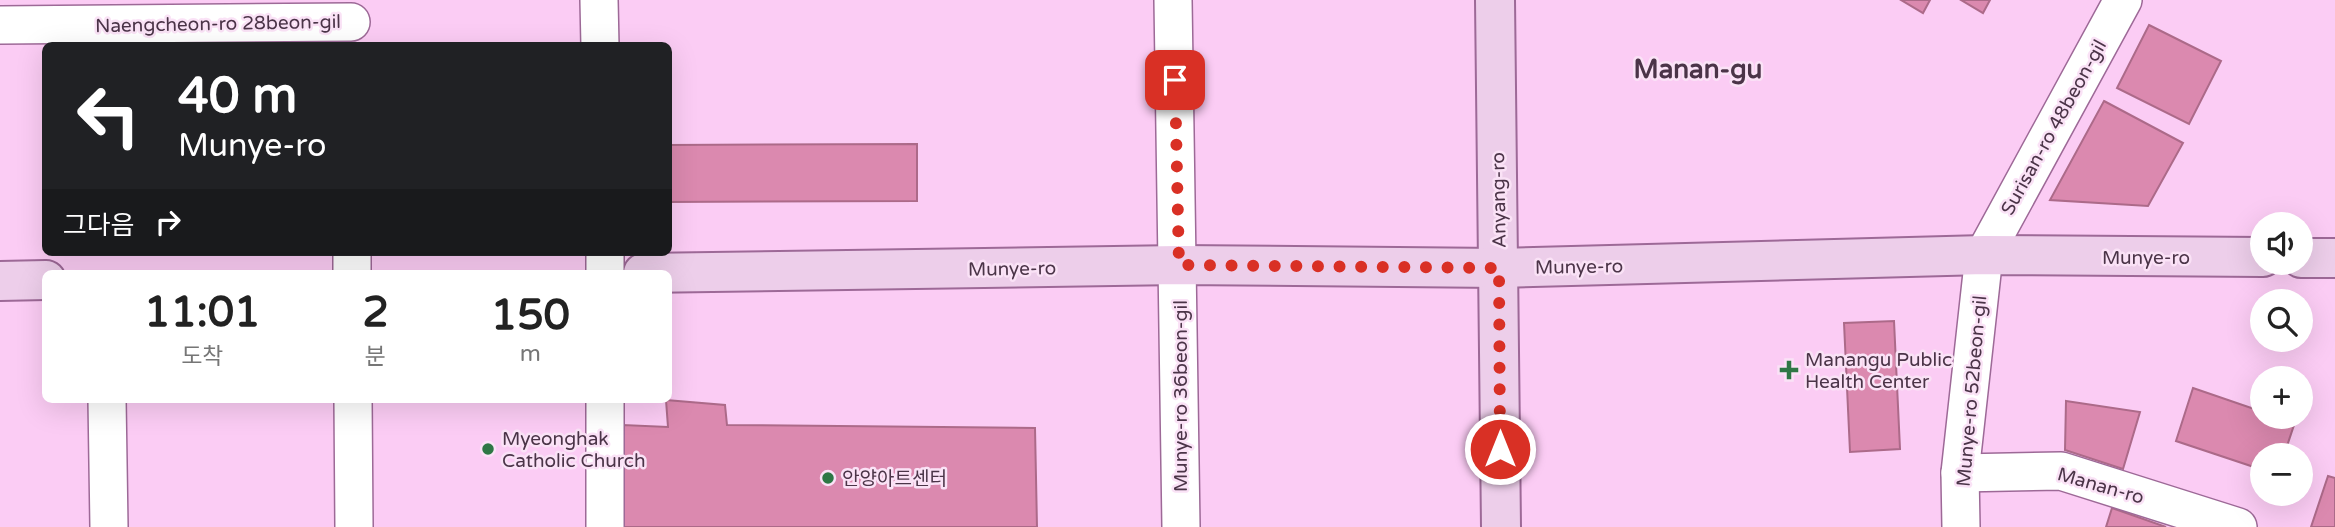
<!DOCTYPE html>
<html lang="ko">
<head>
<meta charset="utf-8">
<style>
	:root { --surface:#fff; --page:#f2f2f2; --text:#222; --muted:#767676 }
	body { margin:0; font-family:"Varela Round","Noto Sans KR",sans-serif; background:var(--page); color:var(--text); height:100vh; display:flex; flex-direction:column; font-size:26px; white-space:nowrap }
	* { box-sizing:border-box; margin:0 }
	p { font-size:23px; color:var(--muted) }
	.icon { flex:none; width:38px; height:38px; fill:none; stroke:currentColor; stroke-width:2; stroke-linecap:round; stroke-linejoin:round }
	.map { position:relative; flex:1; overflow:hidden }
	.sheet { position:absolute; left:42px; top:270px; width:630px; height:133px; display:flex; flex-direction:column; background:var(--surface); border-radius:10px; box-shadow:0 7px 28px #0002 }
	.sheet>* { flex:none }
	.guide { position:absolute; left:42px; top:42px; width:630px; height:214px; border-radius:10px; box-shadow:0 7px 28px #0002; background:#202124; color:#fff; overflow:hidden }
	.fabs { position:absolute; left:2250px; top:212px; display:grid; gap:14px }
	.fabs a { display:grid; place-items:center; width:63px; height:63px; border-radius:50%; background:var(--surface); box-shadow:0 7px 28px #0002; font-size:35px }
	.pin { position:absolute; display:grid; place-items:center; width:60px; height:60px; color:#fff; margin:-30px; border-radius:14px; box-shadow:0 4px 10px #0006 }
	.me { position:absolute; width:77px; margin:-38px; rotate:0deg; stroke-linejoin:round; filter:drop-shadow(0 0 5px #0008) }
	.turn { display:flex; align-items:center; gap:24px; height:147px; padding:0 21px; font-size:32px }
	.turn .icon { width:91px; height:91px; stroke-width:2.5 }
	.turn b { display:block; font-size:49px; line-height:60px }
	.then { display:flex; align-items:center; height:66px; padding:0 21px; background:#0003; gap:14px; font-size:26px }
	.eta { display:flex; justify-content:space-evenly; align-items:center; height:119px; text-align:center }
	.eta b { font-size:42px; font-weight:700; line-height:49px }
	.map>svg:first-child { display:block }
	.building { fill:#db89af; stroke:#ac6a89; stroke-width:2 }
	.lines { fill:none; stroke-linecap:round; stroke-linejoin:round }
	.street-casing { stroke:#9d6997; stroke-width:40 }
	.secondary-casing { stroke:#9d6997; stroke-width:42 }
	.street { stroke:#fff; stroke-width:37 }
	.secondary { stroke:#edceea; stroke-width:38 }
	.route { stroke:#d93025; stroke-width:12; stroke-dasharray:0 21.6 }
	.poi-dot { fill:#2e7745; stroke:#fae2f6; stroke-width:2.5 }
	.labels { text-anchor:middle; stroke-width:5; stroke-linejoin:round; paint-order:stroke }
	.street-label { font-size:19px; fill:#4b3448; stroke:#fae2f6 }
	.poi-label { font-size:19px; fill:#4b3448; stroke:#fae2f6; text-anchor:start }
	.district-label { font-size:26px; font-weight:bold; fill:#4b3448; stroke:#fae2f6 }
</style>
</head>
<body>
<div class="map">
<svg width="2335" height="527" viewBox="0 0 2335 527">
	<rect width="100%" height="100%" fill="#fbccf4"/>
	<!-- building -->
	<g class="building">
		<polygon points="1901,0 1930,0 1923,13"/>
		<polygon points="1961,0 1990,0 1983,13"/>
		<polygon points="2149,25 2221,61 2189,124 2117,88"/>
		<polygon points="2104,101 2183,143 2148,206 2050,200"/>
		<polygon points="917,144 917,201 668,202 668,145"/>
		<polygon points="1894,321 1900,449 1850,452 1844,323"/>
		<polygon points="2193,388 2263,412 2263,416 2278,416 2295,422 2284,455 2263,455 2263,470 2176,441"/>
		<polygon points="666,400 725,405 727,425 1035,428 1037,527 617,527 623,425 668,427"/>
		<polygon points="2066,401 2140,412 2123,469 2065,450"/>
		<polygon points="2328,476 2335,478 2335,527 2311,527"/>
		<polygon points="2112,508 2166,527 2106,527"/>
	</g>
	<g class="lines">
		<!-- street casing -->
		<g class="street-casing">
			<g id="street">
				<polyline points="599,0 600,46"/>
				<polyline points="1173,0 1181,527"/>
				<polyline points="0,25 351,22"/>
				<polyline points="352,252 352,273"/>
				<polyline points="605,252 605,273"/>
				<polyline points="107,399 109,527"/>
				<polyline points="353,399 354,527"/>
				<polyline points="1960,473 2061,471 2238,527"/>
				<polyline points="605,527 605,399"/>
				<polyline points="1961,527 1960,473 1984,255 2123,0"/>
			</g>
		</g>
		<!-- secondary casing -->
		<g class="secondary-casing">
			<g id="secondary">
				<polyline points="1495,0 1501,527"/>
				<polyline points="2301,258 2335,258"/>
				<polyline points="643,273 1179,265 1499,268 1984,255 2263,257"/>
				<polyline points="0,281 46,280"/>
			</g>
		</g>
		<!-- street -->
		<use href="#street" class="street"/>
		<!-- secondary -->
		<use href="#secondary" class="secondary"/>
	</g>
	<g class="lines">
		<!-- route -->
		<polyline class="route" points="1175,80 1179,265 1499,268 1500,449"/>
	</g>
	<!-- markers -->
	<g class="poi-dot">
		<path d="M1785.5 359.5h7v7h7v7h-7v7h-7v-7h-7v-7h7z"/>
		<circle cx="488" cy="449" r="7"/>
		<circle cx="828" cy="478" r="7"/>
	</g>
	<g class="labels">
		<!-- street labels -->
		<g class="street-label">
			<text transform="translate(218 23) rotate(-1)" y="7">Naengcheon-ro 28beon-gil</text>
			<text transform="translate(2053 127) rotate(-61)" y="7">Surisan-ro 48beon-gil</text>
			<text transform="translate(1498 200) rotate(-91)" y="7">Anyang-ro</text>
			<text x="2146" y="264">Munye-ro</text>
			<text transform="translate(1579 266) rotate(-1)" y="7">Munye-ro</text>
			<text transform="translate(1012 268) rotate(-1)" y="7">Munye-ro</text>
			<text transform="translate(1971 391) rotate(-85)" y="7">Munye-ro 52beon-gil</text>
			<text transform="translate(1180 396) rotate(-90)" y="7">Munye-ro 36beon-gil</text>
			<text transform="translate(2101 485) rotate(16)" y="7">Manan-ro</text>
		</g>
		<!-- poi labels -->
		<g class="poi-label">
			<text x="1805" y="366">Manangu Public<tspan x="1805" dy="22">Health Center</tspan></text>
			<text x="502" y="445">Myeonghak<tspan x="502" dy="22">Catholic Church</tspan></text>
			<text x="842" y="485">안양아트센터</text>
		</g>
		<!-- district labels -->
		<g class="district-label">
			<text x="1698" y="78">Manan-gu</text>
		</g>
	</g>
</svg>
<div class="fabs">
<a><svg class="icon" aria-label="sound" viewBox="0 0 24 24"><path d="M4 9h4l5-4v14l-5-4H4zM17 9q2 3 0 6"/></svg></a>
<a><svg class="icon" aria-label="search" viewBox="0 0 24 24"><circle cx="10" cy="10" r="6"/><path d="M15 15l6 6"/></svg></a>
<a>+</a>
<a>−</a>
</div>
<div class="pin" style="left:1175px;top:80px;background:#d93025"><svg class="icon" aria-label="arrive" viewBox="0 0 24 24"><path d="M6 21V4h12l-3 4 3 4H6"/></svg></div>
<svg class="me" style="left:1500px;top:449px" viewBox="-20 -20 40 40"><circle r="17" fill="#d93025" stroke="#fff" stroke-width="3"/><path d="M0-11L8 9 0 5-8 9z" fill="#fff"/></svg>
<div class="guide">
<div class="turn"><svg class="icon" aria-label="left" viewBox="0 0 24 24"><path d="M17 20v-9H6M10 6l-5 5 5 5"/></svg><div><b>40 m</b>Munye-ro</div></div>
<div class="then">그다음<svg class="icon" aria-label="right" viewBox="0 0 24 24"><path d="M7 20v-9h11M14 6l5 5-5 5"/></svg></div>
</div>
<section class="sheet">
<div class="eta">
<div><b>11:01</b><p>도착</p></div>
<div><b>2</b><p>분</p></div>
<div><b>150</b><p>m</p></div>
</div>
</section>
</div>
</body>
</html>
